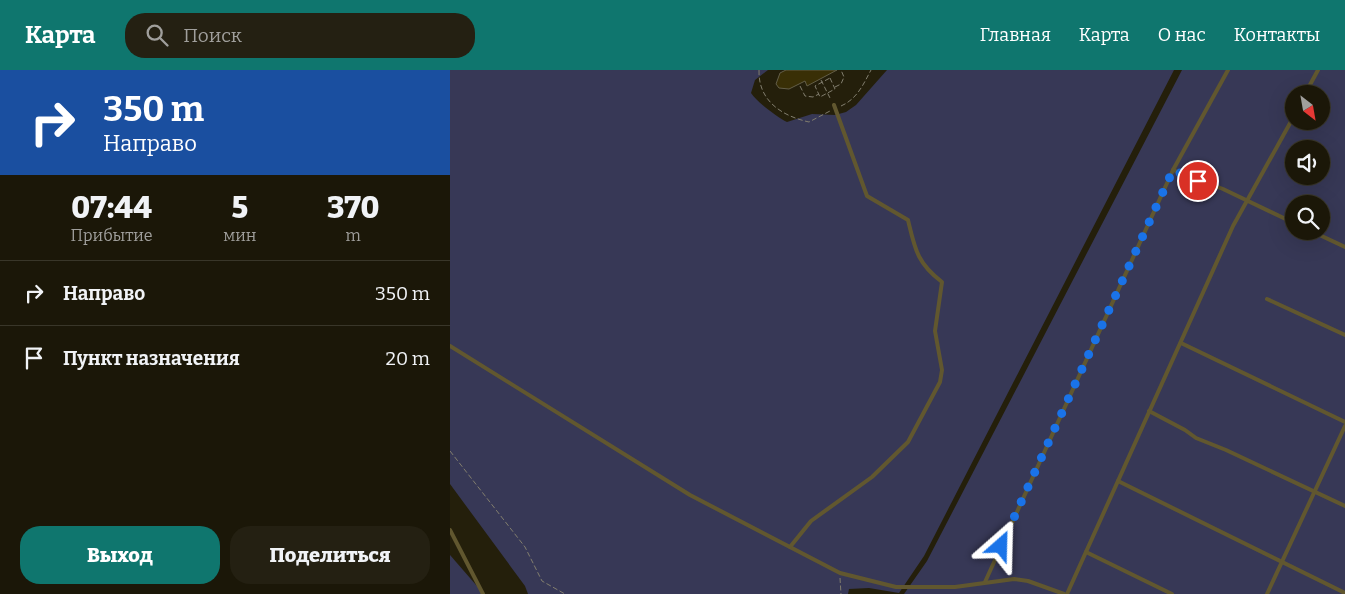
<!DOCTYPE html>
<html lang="ru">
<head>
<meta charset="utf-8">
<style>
	:root { --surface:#1b1708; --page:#242012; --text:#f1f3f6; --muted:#a09f9c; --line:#393629; --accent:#0f766e }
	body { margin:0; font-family:Bitter,serif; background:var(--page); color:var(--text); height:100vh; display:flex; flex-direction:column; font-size:19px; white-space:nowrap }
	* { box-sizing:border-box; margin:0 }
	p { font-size:16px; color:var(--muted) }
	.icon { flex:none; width:28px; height:28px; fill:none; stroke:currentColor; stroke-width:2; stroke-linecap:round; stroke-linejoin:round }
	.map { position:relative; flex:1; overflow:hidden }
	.panel { display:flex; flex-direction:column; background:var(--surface); width:450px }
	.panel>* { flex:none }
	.hud { background:#1a4fa0; color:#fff; overflow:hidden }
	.needle { width:32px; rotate:149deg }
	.fabs { position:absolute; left:835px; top:15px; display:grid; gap:10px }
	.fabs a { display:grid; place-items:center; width:45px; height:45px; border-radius:50%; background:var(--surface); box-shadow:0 5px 20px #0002,0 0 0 1px var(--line); font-size:25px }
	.pin { position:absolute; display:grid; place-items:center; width:42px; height:42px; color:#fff; margin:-21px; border:2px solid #fff; border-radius:50%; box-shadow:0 1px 5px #0007 }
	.me { position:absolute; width:55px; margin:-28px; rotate:25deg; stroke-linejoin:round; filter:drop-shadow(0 0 4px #0008) }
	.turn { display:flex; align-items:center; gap:18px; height:105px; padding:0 20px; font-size:22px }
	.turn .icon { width:65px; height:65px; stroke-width:2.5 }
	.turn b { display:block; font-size:35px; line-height:42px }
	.eta { display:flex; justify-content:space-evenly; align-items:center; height:85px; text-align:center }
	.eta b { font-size:30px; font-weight:800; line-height:35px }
	.cta { display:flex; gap:10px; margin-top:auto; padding:10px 20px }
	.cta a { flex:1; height:58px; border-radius:20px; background:var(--accent); color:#fff; font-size:20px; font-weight:800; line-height:58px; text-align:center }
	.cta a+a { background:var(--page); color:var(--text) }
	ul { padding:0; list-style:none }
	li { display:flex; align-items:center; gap:15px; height:65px; padding:0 20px; border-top:1px solid var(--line) }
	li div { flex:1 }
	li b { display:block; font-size:19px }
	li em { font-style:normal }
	header { display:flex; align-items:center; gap:30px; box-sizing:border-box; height:70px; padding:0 25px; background:var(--accent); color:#fff }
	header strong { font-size:24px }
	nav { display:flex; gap:28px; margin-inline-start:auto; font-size:18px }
	.search { width:350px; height:45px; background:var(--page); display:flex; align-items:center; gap:12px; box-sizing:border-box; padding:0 18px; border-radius:20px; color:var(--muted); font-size:19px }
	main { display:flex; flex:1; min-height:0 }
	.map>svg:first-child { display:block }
	.green { fill:#373856; fill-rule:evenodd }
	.building { fill:#392f06; stroke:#635e48 }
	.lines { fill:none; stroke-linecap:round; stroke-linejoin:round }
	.path { stroke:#827e6e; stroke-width:1; stroke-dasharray:5 2.5; stroke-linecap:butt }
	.lane { stroke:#61572f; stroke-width:4 }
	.route { stroke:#1a73e8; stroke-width:9; stroke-dasharray:0 16.2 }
</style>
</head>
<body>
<header>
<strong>Карта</strong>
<div class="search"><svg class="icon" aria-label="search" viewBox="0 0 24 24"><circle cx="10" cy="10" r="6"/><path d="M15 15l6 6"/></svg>Поиск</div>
<nav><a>Главная</a><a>Карта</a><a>О нас</a><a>Контакты</a></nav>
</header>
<main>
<section class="panel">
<div class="hud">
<div class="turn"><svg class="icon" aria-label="right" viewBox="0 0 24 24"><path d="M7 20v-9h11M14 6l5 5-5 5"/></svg><div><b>350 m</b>Направо</div></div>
</div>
<div class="eta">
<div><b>07:44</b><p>Прибытие</p></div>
<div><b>5</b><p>мин</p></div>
<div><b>370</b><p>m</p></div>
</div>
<ul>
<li><svg class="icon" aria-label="right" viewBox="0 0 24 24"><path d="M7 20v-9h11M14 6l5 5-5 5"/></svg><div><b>Направо</b></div><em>350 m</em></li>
<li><svg class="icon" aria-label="arrive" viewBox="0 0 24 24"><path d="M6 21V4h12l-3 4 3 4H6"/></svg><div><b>Пункт назначения</b></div><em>20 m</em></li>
</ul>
<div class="cta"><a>Выход</a><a>Поделиться</a></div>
</section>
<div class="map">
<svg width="895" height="524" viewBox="0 0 895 524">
	<rect width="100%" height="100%" fill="#241f0b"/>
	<!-- green -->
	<g class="green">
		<path d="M0 0H318L305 10 301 23C307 32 327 47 337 52L362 44 385 45 396 42 406 35 437 0H724L474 486 449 523 419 518 399 519 398 524H78L75 516 0 414Z"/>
		<path d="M732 0H895V524H454L477 491ZM844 24H871V51H844ZM844 79H871V106H844ZM844 134H871V161H844Z"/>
		<polygon points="0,485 33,523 33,524 0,524"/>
	</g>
	<!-- building -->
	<polygon class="building" points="336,0 387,0 357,16 355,11 339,19 329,18 326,14 330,3"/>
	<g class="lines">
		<!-- path -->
		<g class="path">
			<path d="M309 0C308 31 332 46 359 52L380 41"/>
			<polygon points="380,8 385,19 370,27 365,16"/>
			<polyline points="371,10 381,30"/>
			<polyline points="350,16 355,26 363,27 369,24"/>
			<polyline points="385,17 391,14 394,7 391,0"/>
			<path d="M391 36C407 29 413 15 421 0"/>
			<polyline points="0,381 75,477 92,511 115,524"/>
			<polyline points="390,508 391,524"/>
		</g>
		<!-- lane -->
		<g class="lane">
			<polyline points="855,24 868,0"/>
			<polyline points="723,100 773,119 844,153"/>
			<polyline points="861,161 895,177"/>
			<polyline points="817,229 895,265"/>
			<polyline points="731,273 895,352"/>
			<polyline points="0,276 240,425 390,503 446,517 505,517 564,509 578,511 614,524"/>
			<polyline points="699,341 735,360 746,368 776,380 895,436"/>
			<polyline points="668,411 895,523"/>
			<polyline points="0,460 33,524"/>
			<path d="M340 477 361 451 422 407 458 372 490 312 492 300 485 261 492 212C467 193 465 179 458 150L417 126 384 35"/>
			<polyline points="636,482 722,524"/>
			<polyline points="535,512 723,100 778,0"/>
			<polyline points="617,524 783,156 844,46"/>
			<polyline points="817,524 895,356"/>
		</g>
	</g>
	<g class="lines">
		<!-- route -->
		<polyline class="route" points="551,476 723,100 748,111"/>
	</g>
</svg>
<div class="fabs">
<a><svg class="needle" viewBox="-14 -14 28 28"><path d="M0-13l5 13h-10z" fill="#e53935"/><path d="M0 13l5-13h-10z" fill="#a09f9c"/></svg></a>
<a><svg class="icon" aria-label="sound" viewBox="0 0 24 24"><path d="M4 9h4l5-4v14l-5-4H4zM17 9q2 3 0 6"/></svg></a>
<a><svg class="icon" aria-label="search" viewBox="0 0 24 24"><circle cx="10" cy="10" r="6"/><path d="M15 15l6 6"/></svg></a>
</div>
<div class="pin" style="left:748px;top:111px;background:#d93025"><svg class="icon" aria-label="arrive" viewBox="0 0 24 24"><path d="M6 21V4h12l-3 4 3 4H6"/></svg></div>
<svg class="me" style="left:551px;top:476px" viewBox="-20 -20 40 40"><path d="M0-17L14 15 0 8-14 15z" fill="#1a73e8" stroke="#fff" stroke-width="4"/></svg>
</div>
</main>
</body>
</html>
